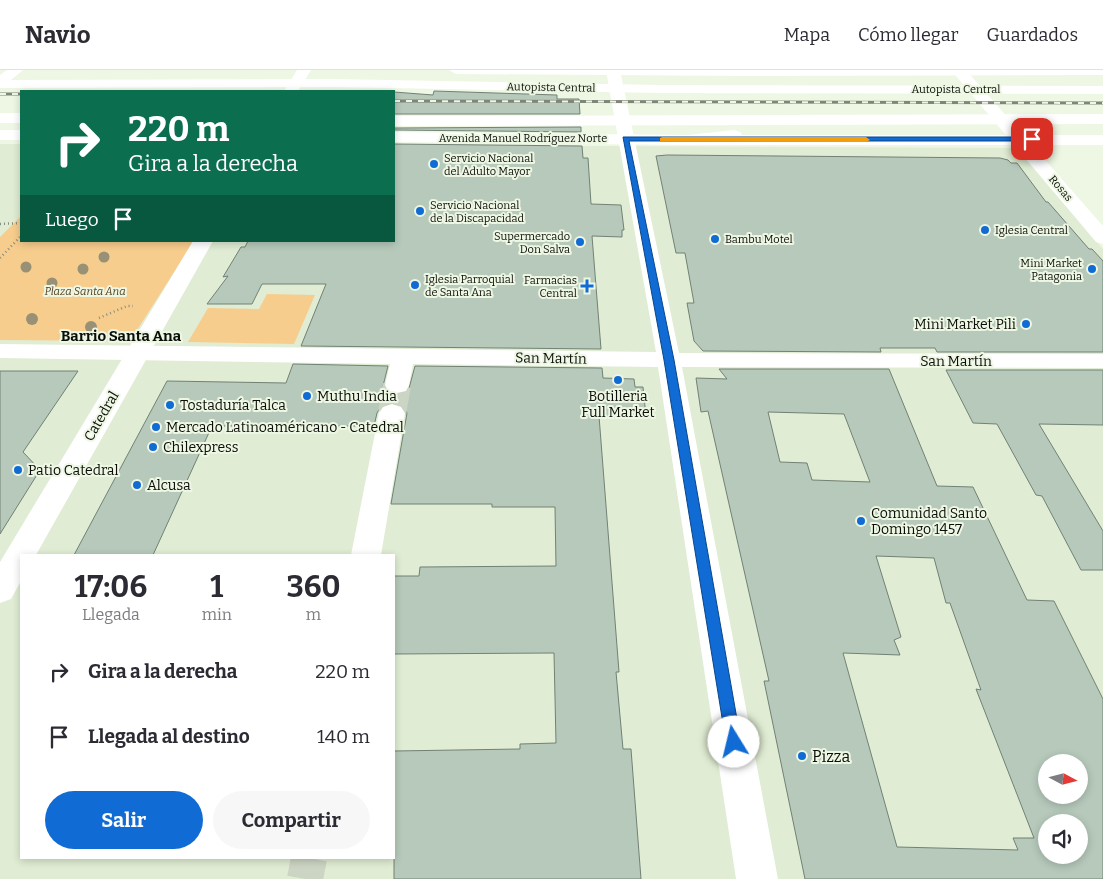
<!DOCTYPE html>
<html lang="es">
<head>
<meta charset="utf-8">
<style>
	:root { --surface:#fff; --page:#f7f7f7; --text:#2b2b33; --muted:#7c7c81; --line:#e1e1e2; --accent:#106bd4 }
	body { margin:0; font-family:Bitter,serif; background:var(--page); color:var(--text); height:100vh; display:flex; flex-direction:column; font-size:19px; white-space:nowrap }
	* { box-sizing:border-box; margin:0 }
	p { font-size:16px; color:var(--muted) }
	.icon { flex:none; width:28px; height:28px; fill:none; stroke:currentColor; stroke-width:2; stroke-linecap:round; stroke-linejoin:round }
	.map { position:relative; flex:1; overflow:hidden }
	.details { position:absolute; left:20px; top:484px; width:375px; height:305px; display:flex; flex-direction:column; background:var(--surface); border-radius:0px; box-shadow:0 2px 8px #0003 }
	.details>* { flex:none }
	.hud { position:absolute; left:20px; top:20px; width:375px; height:152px; border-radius:0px; box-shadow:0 2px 8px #0003; background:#0b6e4f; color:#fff; overflow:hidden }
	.needle { width:32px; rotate:97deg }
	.fabs { position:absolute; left:1038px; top:684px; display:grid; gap:10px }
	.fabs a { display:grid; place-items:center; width:50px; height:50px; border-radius:50%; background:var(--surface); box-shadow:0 2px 8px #0003; font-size:25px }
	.pin { position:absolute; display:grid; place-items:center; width:42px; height:42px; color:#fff; margin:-21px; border-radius:10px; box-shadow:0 2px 8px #0006 }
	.me { position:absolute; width:55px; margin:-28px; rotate:351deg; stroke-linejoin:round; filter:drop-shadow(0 0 4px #0008) }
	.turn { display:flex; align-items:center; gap:18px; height:105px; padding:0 25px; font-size:22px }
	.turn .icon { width:65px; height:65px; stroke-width:2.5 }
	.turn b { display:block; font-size:35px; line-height:42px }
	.then { display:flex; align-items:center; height:48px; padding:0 25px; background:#0003; gap:10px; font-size:19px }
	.eta { display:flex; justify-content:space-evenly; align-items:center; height:85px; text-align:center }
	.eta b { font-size:30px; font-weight:700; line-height:35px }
	.cta { display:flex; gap:10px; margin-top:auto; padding:10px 25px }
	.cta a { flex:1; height:58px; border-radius:30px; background:var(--accent); color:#fff; font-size:20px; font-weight:700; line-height:58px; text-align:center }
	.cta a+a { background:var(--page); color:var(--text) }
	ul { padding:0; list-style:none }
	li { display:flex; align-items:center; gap:15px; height:65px; padding:0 25px }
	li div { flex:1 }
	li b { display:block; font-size:19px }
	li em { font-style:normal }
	header { display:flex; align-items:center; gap:30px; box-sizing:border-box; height:70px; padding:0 25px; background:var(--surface); border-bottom:1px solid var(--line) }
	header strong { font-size:24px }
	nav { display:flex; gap:28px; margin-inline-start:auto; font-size:18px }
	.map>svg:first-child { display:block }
	.built { fill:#e0ecd3; fill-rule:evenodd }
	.green { fill:#f7cd8d }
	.building { fill:#b6c9bb; stroke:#718275; fill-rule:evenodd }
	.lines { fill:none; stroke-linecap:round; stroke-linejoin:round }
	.minor-tunnel-far1 { stroke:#ccd4c3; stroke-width:28; stroke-dasharray:28 14; stroke-linecap:butt }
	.minor-tunnel { stroke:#ccd4c3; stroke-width:36; stroke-dasharray:36 18; stroke-linecap:butt }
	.path { stroke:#868c7f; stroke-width:2.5; stroke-dasharray:1 3; stroke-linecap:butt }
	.minor { fill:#fff; fill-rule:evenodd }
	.major { fill:#fff; fill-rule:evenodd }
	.highway { fill:#fff; fill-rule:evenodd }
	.rail-casing { stroke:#7f8578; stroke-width:3 }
	.rail { stroke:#eef7e4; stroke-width:2; stroke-dasharray:6; stroke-linecap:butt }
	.tree { fill:#989175 }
	.route { fill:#106bd4; stroke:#0a468a }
	.slow { fill:#f59e0b }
	.poi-dot { fill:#106bd4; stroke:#eef7e4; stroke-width:2 }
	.labels { text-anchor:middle; stroke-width:4; stroke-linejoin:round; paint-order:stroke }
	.far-street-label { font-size:11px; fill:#0b0e08; stroke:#eef7e4 }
	.far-poi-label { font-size:11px; fill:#0b0e08; stroke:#eef7e4; text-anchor:start }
	.far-park-label { font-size:11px; font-style:italic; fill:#523d1b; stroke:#eef7e4 }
	.poi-label { font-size:14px; fill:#0b0e08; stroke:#eef7e4; text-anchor:start }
	.street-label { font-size:14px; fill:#0b0e08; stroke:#eef7e4 }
	.neighbourhood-label { font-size:15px; font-weight:bold; fill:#0b0e08; stroke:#eef7e4 }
	.near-poi-label { font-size:16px; fill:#0b0e08; stroke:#eef7e4; text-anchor:start }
</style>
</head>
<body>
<header>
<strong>Navio</strong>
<nav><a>Mapa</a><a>Cómo llegar</a><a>Guardados</a></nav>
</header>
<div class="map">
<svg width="1103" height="809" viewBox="0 0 1103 809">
	<rect width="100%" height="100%" fill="#eef7e4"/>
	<!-- built -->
	<path class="built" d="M0 74H21V171H394V75L1016 78 1103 179V809H0ZM21 485H394V788H21ZM1046 692H1079V725H1046ZM1046 752H1079V785H1046Z"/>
	<!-- green -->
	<g class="green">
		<polygon points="20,147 21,147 21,171 194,171 130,271 0,270 0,167"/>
		<polygon points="267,224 315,225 294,274 188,272 208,238 259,239"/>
	</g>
	<!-- building -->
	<g class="building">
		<polygon points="434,21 557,25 557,29 579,29 580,44 394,44 394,22 433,25"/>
		<polygon points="581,57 581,62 394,60 394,58"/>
		<polygon points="394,74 582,76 583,88 588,88 591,134 621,135 624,160 622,160 622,167 592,166 601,279 301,276 326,214 262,214 252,234 207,234 228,206 223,207 241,177 245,177 248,171 394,171"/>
		<polygon points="667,85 1000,88 1008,90 1011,93 1017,93 1046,132 1048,132 1089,179 1092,179 1103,191 1103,282 937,282 935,278 880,278 881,282 703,281 694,271 687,233 694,233 685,183 676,183 656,86"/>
		<polygon points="293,294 388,296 383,316 388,323 397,325 408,322 415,296 602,298 603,308 634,309 635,317 643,317 646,346 599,346 619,602 616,602 623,679 631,679 641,809 394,809 394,681 520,679 520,674 556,673 554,583 394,584 394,506 419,506 420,497 556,496 555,437 492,437 492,434 391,434 407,343 402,335 391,332 381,336 377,343 374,356 212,356 153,485 74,485 167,311 286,313"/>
		<path d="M719 299H889L937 416 973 417 1027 530 1054 531 1103 629V809H805L764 611H769L708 341 701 342 696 308 727 309ZM768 342 844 344 870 412 812 410 807 393 780 392ZM876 486 934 488 946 533H950L981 620 976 619 1034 768H1013L1018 780 897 777 843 583 900 585 894 570 901 567ZM1046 692H1079V725H1046ZM1046 752H1079V785H1046Z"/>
		<polygon points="946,300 1103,300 1103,355 1039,354 1103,461 1103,500 1081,500 1042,426 1036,425 997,354 973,353"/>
		<polygon points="0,301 78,301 23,382 40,400 0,464"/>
	</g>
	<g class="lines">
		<!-- minor-tunnel-far1 -->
		<polyline class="minor-tunnel-far1" points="392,343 397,315"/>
		<!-- minor-tunnel -->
		<polyline class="minor-tunnel" points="305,809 309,788"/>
		<!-- path -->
		<g class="path">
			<polyline points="0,154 21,153"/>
			<polyline points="0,188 21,166"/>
			<polyline points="99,248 127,236 133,236"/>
		</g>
		<!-- minor -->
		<g class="minor">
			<polygon points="7,0 23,0 5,15 0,16 0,5"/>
			<polygon points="606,0 620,0 679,283 1103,284 1103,298 682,297 778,809 736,809 658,297 413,294 409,315 406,321 397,323 388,321 385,315 390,294 0,288 0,274 656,282"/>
			<polygon points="951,0 966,0 1103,156 1103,174 1096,172"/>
			<polygon points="392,334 401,337 405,343 381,485 351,485 379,343 383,337"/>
		</g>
		<!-- major -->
		<g class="major">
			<polygon points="297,0 311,0 298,21 284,21"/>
			<polygon points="449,0 1103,0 1103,5 744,6 456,4"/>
			<rect x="0" y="60" width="21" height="10"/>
			<polygon points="394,62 688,65 1103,65 1103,75 688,75 394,72"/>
			<polygon points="193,171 213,171 36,485 21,485 21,511 11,529 0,533 0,492"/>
		</g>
		<!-- highway -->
		<g class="highway">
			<polygon points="333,9 660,15 1103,16 1103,24 660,23 333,17 0,18 0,10"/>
			<rect x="0" y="43" width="21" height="10"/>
			<polygon points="1103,44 1103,54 394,56 394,46"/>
			<polygon points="734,60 740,62 742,65 740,68 688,75 682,73 680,70 682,67 688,65"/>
		</g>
		<!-- rail casing -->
		<g class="rail-casing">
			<g id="rail">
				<polyline points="0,24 21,24"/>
				<polyline points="394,31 1103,33"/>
			</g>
		</g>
		<!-- rail -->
		<use href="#rail" class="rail"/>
	</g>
	<!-- trees -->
	<g class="tree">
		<circle cx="104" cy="187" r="5.5"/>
		<circle cx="26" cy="197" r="5.5"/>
		<circle cx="83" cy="199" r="5.5"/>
		<circle cx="52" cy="213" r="5.5"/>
		<circle cx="32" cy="249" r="6"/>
		<circle cx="91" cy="257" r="6"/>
	</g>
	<!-- route -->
	<polygon class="route" points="623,67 1032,67 1036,69 1032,71 629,71 674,290 741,672 739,677 734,679 728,677 726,672 664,290"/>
	<!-- slow -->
	<polygon class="slow" points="662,67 866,67 870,70 866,72 660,71 660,68"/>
	<!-- markers -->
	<g class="poi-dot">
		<circle cx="434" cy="94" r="5"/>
		<circle cx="420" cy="141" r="5"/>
		<circle cx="985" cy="160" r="5"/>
		<circle cx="715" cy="169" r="5"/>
		<circle cx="580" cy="172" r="5"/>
		<circle cx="1092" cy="199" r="5"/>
		<circle cx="415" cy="215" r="5"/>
		<path d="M584.5 208.5h5v5h5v5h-5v5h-5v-5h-5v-5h5z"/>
		<circle cx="1026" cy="254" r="5"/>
		<circle cx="618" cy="310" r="5"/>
		<circle cx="307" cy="326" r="5"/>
		<circle cx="170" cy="335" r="5"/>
		<circle cx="156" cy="357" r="5"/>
		<circle cx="153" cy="377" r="5"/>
		<circle cx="18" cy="400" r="5"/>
		<circle cx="137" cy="415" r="5"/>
		<circle cx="861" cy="451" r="5"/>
		<circle cx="802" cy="686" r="5"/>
	</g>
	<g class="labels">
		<!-- far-street labels -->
		<g class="far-street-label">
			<text transform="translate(551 17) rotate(1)" y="4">Autopista Central</text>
			<text x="956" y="23">Autopista Central</text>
			<text x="523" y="72">Avenida Manuel Rodríguez Norte</text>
			<text transform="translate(1061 118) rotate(50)" y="4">Rosas</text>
		</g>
		<!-- far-poi labels -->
		<g class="far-poi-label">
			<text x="444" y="92">Servicio Nacional<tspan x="444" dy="13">del Adulto Mayor</tspan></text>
			<text x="430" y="139">Servicio Nacional<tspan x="430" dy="13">de la Discapacidad</tspan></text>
			<text x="995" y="164">Iglesia Central</text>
			<text x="570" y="170" text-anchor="end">Supermercado<tspan x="570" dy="13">Don Salva</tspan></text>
			<text x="725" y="173">Bambu Motel</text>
			<text x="1082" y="197" text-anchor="end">Mini Market<tspan x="1082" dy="13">Patagonia</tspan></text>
			<text x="425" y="213">Iglesia Parroquial<tspan x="425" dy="13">de Santa Ana</tspan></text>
			<text x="577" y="214" text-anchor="end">Farmacias<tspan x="577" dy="13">Central</tspan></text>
		</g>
		<!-- far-park labels -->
		<g class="far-park-label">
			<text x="85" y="225">Plaza Santa Ana</text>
		</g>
		<!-- poi labels -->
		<g class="poi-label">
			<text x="1016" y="259" text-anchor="end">Mini Market Pili</text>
			<text x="317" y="331">Muthu India</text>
			<text x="618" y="331" text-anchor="middle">Botilleria<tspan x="618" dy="16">Full Market</tspan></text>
			<text x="180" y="340">Tostaduría Talca</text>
			<text x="166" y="362">Mercado Latinoaméricano - Catedral</text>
			<text x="163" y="382">Chilexpress</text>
			<text x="28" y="405">Patio Catedral</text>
			<text x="147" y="420">Alcusa</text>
			<text x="871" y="448">Comunidad Santo<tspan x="871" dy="16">Domingo 1457</tspan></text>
		</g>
		<!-- street labels -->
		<g class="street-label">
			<text transform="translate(551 288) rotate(1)" y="5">San Martín</text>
			<text x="956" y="296">San Martín</text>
			<text transform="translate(101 346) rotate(-60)" y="5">Catedral</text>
		</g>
		<!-- neighbourhood labels -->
		<g class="neighbourhood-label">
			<text x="121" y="271">Barrio Santa Ana</text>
		</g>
		<!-- near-poi labels -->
		<g class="near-poi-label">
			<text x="812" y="692">Pizza</text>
		</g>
	</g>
</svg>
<div class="fabs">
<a><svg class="needle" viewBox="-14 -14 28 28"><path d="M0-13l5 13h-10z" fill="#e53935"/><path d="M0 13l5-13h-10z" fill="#7c7c81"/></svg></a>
<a><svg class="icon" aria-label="sound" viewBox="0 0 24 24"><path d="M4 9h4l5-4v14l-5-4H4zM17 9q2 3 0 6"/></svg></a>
</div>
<div class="pin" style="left:1032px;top:69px;background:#d93025"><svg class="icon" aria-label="arrive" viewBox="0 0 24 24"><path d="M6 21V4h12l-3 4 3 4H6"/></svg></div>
<svg class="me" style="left:734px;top:672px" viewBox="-20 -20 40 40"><circle r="19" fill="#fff"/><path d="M0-13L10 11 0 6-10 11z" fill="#106bd4"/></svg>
<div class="hud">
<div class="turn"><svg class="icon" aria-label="right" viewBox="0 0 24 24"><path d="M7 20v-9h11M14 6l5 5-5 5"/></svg><div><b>220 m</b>Gira a la derecha</div></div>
<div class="then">Luego<svg class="icon" aria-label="arrive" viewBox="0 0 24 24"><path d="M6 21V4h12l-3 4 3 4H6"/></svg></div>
</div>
<section class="details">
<div class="eta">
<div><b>17:06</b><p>Llegada</p></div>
<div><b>1</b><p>min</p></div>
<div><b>360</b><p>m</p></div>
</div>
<ul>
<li><svg class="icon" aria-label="right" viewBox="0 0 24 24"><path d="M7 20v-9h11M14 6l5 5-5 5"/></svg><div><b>Gira a la derecha</b></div><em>220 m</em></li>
<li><svg class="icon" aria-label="arrive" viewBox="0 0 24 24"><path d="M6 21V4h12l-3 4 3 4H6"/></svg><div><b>Llegada al destino</b></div><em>140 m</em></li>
</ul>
<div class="cta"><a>Salir</a><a>Compartir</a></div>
</section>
</div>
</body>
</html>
